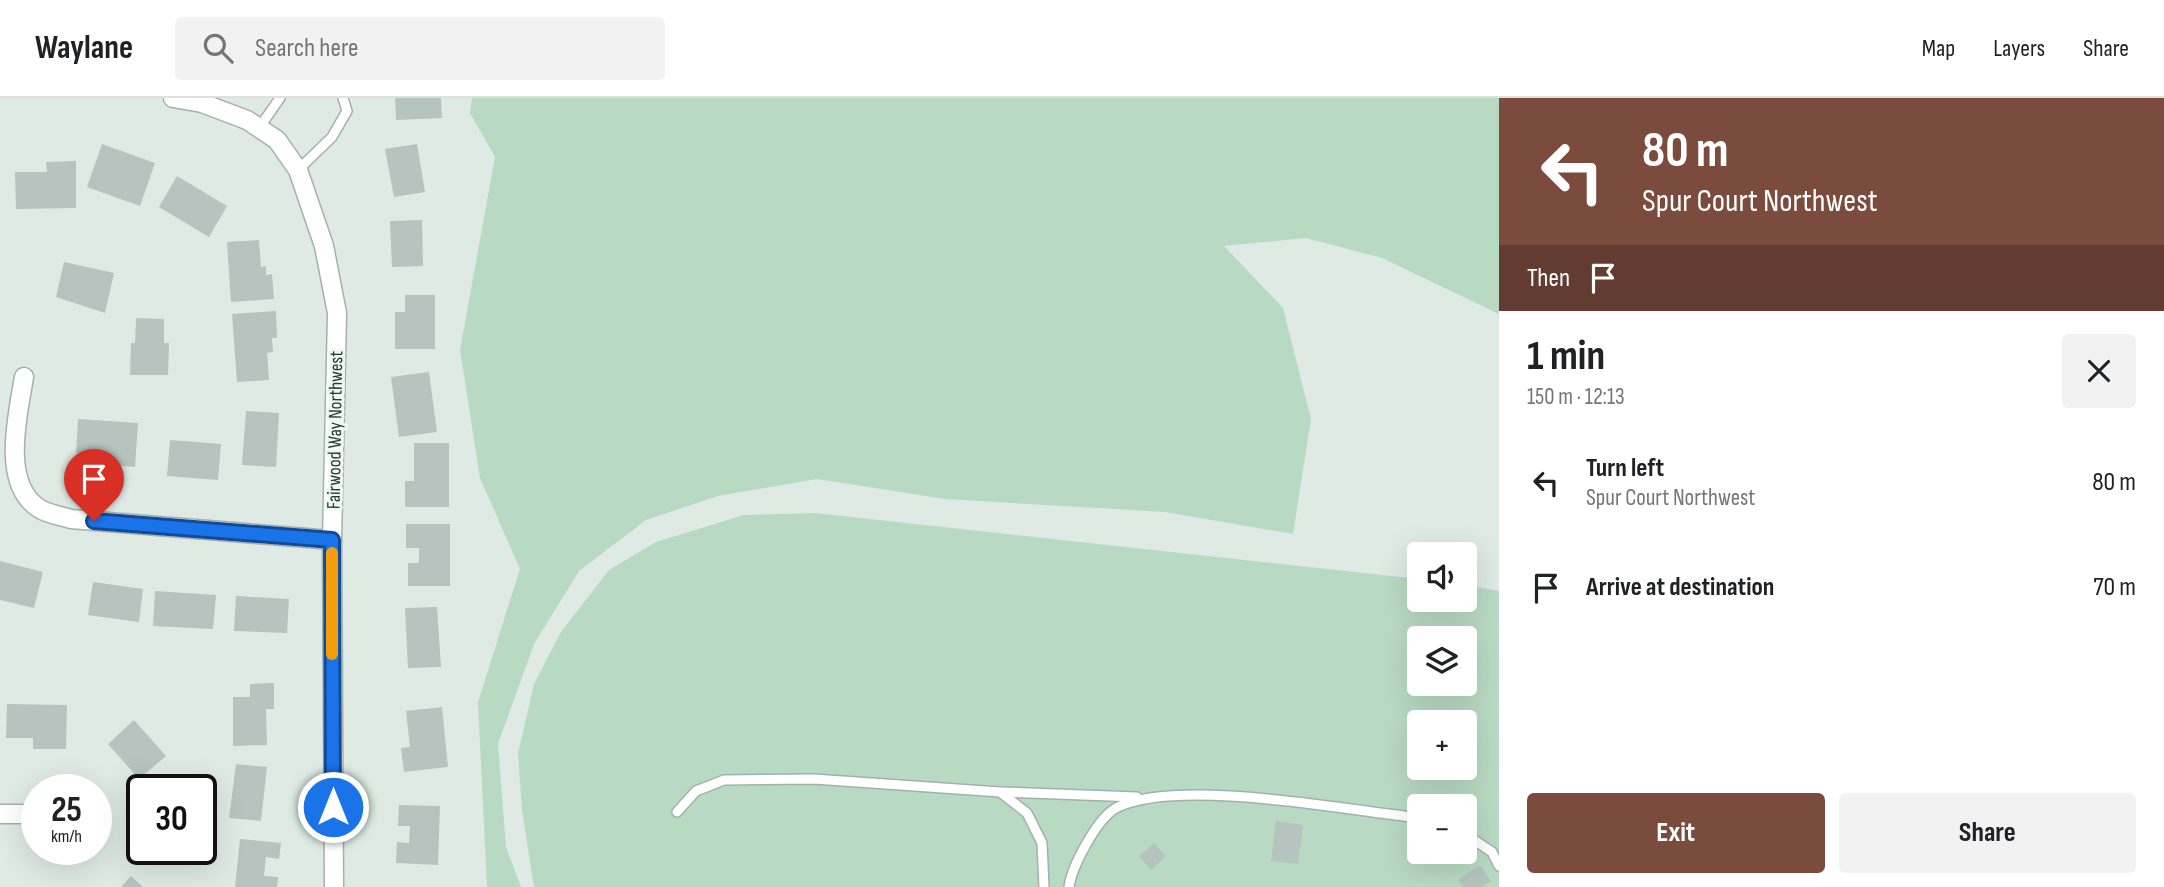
<!DOCTYPE html>
<html lang="en">
<head>
<meta charset="utf-8">
<style>
	:root { --surface:#fff; --page:#f2f2f2; --text:#202124; --muted:#757577; --line:#e0e0e0; --accent:#7b4b3e }
	body { margin:0; font-family:"Sofia Sans Condensed",sans-serif; background:var(--page); color:var(--text); height:100vh; display:flex; flex-direction:column; font-size:26px; white-space:nowrap }
	* { box-sizing:border-box; margin:0 }
	p { font-size:23px; color:var(--muted) }
	.icon { flex:none; width:38px; height:38px; fill:none; stroke:currentColor; stroke-width:2; stroke-linecap:round; stroke-linejoin:round }
	.map { position:relative; flex:1; overflow:hidden }
	.side { display:flex; flex-direction:column; background:var(--surface); width:665px }
	.side>* { flex:none }
	.banner { background:#7b4b3e; color:#fff; overflow:hidden }
	.controls { position:absolute; left:1407px; top:444px; display:grid; gap:14px }
	.controls a { display:grid; place-items:center; width:70px; height:70px; border-radius:7px; background:var(--surface); box-shadow:0 7px 28px #0002; font-size:35px }
	.speed { position:absolute; left:21px; top:676px; display:flex; gap:14px; font-size:35px; font-weight:700; text-align:center }
	.speed>* { display:grid; place-content:center; width:91px; height:91px; border-radius:50%; background:var(--surface); box-shadow:0 7px 28px #0002; line-height:1 }
	.speed small { font-size:18px; font-weight:400 }
	.speed .limit { border:4px solid #111; border-radius:10px; background:#fff; color:#111 }
	.pin { position:absolute; display:grid; place-items:center; width:60px; height:60px; color:#fff; margin:-72px -30px; border-radius:50% 50% 50% 0; rotate:-45deg; box-shadow:0 0 7px #0007 }
	.pin .icon { rotate:45deg }
	.me { position:absolute; width:77px; margin:-38px; rotate:0deg; stroke-linejoin:round; filter:drop-shadow(0 0 5px #0008) }
	.turn { display:flex; align-items:center; gap:24px; height:147px; padding:0 28px; font-size:32px }
	.turn .icon { width:91px; height:91px; stroke-width:2.5 }
	.turn b { display:block; font-size:49px; line-height:60px }
	.then { display:flex; align-items:center; height:66px; padding:0 28px; background:#0003; gap:14px; font-size:26px }
	.round { display:grid; place-items:center; flex:none; width:74px; height:74px; border-radius:7px; background:var(--page) }
	.head { display:flex; align-items:center; justify-content:space-between; height:119px; padding:0 28px }
	h1 { font-size:42px; font-weight:700; line-height:52px }
	.action { display:flex; gap:14px; margin-top:auto; padding:14px 28px }
	.action a { flex:1; height:80px; border-radius:7px; background:var(--accent); color:#fff; font-size:28px; font-weight:700; line-height:80px; text-align:center }
	.action a+a { background:var(--page); color:var(--text) }
	ul { padding:0; list-style:none }
	li { display:flex; align-items:center; gap:21px; height:105px; padding:0 28px }
	li div { flex:1 }
	li b { display:block; font-size:26px }
	li em { font-style:normal }
	header { display:flex; align-items:center; gap:42px; box-sizing:border-box; height:98px; padding:0 35px; background:var(--surface); border-bottom:2px solid var(--line) }
	header strong { font-size:33px }
	nav { display:flex; gap:38px; margin-inline-start:auto; font-size:24px }
	.search { width:490px; height:63px; background:var(--page); display:flex; align-items:center; gap:18px; box-sizing:border-box; padding:0 24px; border-radius:7px; color:var(--muted); font-size:26px }
	main { display:flex; flex:1; min-height:0 }
	.map>svg:first-child { display:block }
	.green { fill:#b9dac2; fill-rule:evenodd }
	.building { fill:#b5c4be }
	.lines { fill:none; stroke-linecap:round; stroke-linejoin:round }
	.lane-casing { stroke:#a2b1ac; stroke-width:12 }
	.street-casing { stroke:#a2b1ac; stroke-width:21 }
	.lane { stroke:#fff; stroke-width:9 }
	.street { stroke:#fff; stroke-width:18 }
	.route-casing { stroke:#114b97; stroke-width:18 }
	.route { stroke:#1a73e8; stroke-width:12 }
	.slow { stroke:#f59e0b; stroke-width:12 }
	.labels { text-anchor:middle; stroke-width:6; stroke-linejoin:round; paint-order:stroke }
	.street-label { font-size:19px; fill:#213932; stroke:#f0f7f3 }
</style>
</head>
<body>
<header>
<strong>Waylane</strong>
<div class="search"><svg class="icon" aria-label="search" viewBox="0 0 24 24"><circle cx="10" cy="10" r="6"/><path d="M15 15l6 6"/></svg>Search here</div>
<nav><a>Map</a><a>Layers</a><a>Share</a></nav>
</header>
<main>
<div class="map">
<svg width="1499" height="789" viewBox="0 0 1499 789">
	<rect width="100%" height="100%" fill="#dfeae5"/>
	<!-- green -->
	<g class="green">
		<polygon points="472,0 1499,0 1499,216 1382,160 1306,140 1224,148 1283,210 1311,321 1293,436 1165,414 945,401 817,381 718,398 646,422 579,473 534,546 498,646 506,749 521,789 487,789 478,604 520,471 480,380 460,252 495,59 470,15"/>
		<path d="M815 415 1419 481V502H1465V487L1499 493V789H534L522 712 518 655 534 586 561 534 609 472 656 444 744 417ZM1419 541H1465V586H1419ZM1419 625H1465V670H1419ZM1419 709H1465V754H1419Z"/>
	</g>
	<!-- building -->
	<g class="building">
		<polygon points="395,0 441,0 442,20 396,22"/>
		<polygon points="102,46 155,65 140,108 87,89"/>
		<polygon points="417,46 425,94 394,99 385,51"/>
		<polygon points="76,63 76,110 16,111 15,74 47,74 46,64"/>
		<polygon points="177,78 227,108 209,139 159,109"/>
		<polygon points="422,122 423,168 392,169 390,123"/>
		<polygon points="259,142 261,169 266,168 266,177 272,176 274,201 231,204 227,144"/>
		<polygon points="64,164 114,175 105,215 56,199"/>
		<polygon points="405,197 435,197 435,251 395,251 395,214 405,214"/>
		<polygon points="276,213 277,240 272,240 273,254 267,255 269,282 237,284 232,216"/>
		<polygon points="136,220 164,221 164,245 169,245 168,277 130,277 131,245 135,245"/>
		<polygon points="429,274 437,334 399,339 391,279"/>
		<polygon points="246,313 279,315 276,369 242,367"/>
		<polygon points="78,321 138,325 135,369 90,365 91,356 76,355"/>
		<polygon points="170,342 221,346 218,382 167,378"/>
		<polygon points="414,345 449,345 449,409 405,409 405,383 414,383"/>
		<polygon points="406,426 450,426 450,488 408,488 408,465 419,465 419,450 406,450"/>
		<polygon points="0,463 43,474 34,510 0,502"/>
		<polygon points="93,484 143,491 139,524 88,517"/>
		<polygon points="155,493 216,497 213,531 153,528"/>
		<polygon points="236,498 289,501 287,535 234,533"/>
		<polygon points="437,509 441,569 408,570 405,510"/>
		<polygon points="274,585 274,611 266,611 267,647 233,648 233,599 250,599 250,586"/>
		<polygon points="7,606 67,607 66,651 33,651 33,640 6,640"/>
		<polygon points="442,609 448,669 404,674 401,650 410,649 406,613"/>
		<polygon points="134,622 166,658 139,681 108,646"/>
		<polygon points="236,666 267,669 261,723 229,720"/>
		<polygon points="175,681 176,691 142,691 142,714 134,715 130,687"/>
		<polygon points="399,707 440,708 438,767 396,765 397,744 409,745 410,728 398,728"/>
		<polygon points="1276,723 1303,727 1298,766 1271,763"/>
		<polygon points="240,741 281,745 279,761 266,759 264,778 278,779 277,789 235,789"/>
		<polygon points="1154,745 1166,758 1151,772 1139,758"/>
		<polygon points="1480,767 1491,783 1482,789 1463,789 1458,782"/>
		<polygon points="131,778 143,789 121,789"/>
	</g>
	<g class="lines">
		<!-- lane casing -->
		<g class="lane-casing">
			<g id="lane">
				<polyline points="259,30 280,0"/>
				<polyline points="298,72 332,39 347,13 343,0"/>
				<polyline points="1001,694 1137,699"/>
				<polyline points="677,714 696,693 724,682 814,681 1000,694 1027,715 1042,745 1044,789"/>
				<polyline points="1465,736 1492,754 1499,768"/>
				<path d="M1069 789C1072 768 1098 718 1118 709 1178 681 1335 710 1404 718L1419 722"/>
			</g>
		</g>
		<!-- street casing -->
		<g class="street-casing">
			<g id="street">
				<polyline points="173,0 202,5 247,22 277,42 298,72 324,148 337,215 332,442 334,789"/>
				<path d="M24 279C18 316 0 387 40 411 48 416 61 418 71 421L332 442"/>
				<polyline points="0,716 37,716"/>
			</g>
		</g>
		<!-- lane -->
		<use href="#lane" class="lane"/>
		<!-- street -->
		<use href="#street" class="street"/>
	</g>
	<g class="lines">
		<!-- route casing -->
		<g class="route-casing">
			<polyline id="route" points="94,423 332,442 333,709"/>
		</g>
		<!-- route -->
		<use href="#route" class="route"/>
		<!-- slow -->
		<polyline class="slow" points="332,455 332,556"/>
	</g>
	<g class="labels">
		<!-- street labels -->
		<g class="street-label">
			<text transform="translate(334 332) rotate(-89)" y="7">Fairwood Way Northwest</text>
		</g>
	</g>
</svg>
<div class="controls">
<a><svg class="icon" aria-label="sound" viewBox="0 0 24 24"><path d="M4 9h4l5-4v14l-5-4H4zM17 9q2 3 0 6"/></svg></a>
<a><svg class="icon" aria-label="layers" viewBox="0 0 24 24"><path d="M12 4l9 5-9 5-9-5zM3 14l9 5 9-5"/></svg></a>
<a>+</a>
<a>−</a>
</div>
<div class="speed"><div>25<small>km/h</small></div><div class="limit">30</div></div>
<div class="pin" style="left:94px;top:423px;background:#d93025"><svg class="icon" aria-label="arrive" viewBox="0 0 24 24"><path d="M6 21V4h12l-3 4 3 4H6"/></svg></div>
<svg class="me" style="left:333px;top:709px" viewBox="-20 -20 40 40"><circle r="17" fill="#1a73e8" stroke="#fff" stroke-width="3"/><path d="M0-11L8 9 0 5-8 9z" fill="#fff"/></svg>
</div>
<section class="side">
<div class="banner">
<div class="turn"><svg class="icon" aria-label="left" viewBox="0 0 24 24"><path d="M17 20v-9H6M10 6l-5 5 5 5"/></svg><div><b>80 m</b>Spur Court Northwest</div></div>
<div class="then">Then<svg class="icon" aria-label="arrive" viewBox="0 0 24 24"><path d="M6 21V4h12l-3 4 3 4H6"/></svg></div>
</div>
<div class="head"><div><h1>1 min</h1><p>150 m · 12:13</p></div><a class="round"><svg class="icon" aria-label="close" viewBox="0 0 24 24"><path d="M6 6l12 12M18 6L6 18"/></svg></a></div>
<ul>
<li><svg class="icon" aria-label="left" viewBox="0 0 24 24"><path d="M17 20v-9H6M10 6l-5 5 5 5"/></svg><div><b>Turn left</b><p>Spur Court Northwest</p></div><em>80 m</em></li>
<li><svg class="icon" aria-label="arrive" viewBox="0 0 24 24"><path d="M6 21V4h12l-3 4 3 4H6"/></svg><div><b>Arrive at destination</b></div><em>70 m</em></li>
</ul>
<div class="action"><a>Exit</a><a>Share</a></div>
</section>
</main>
</body>
</html>
